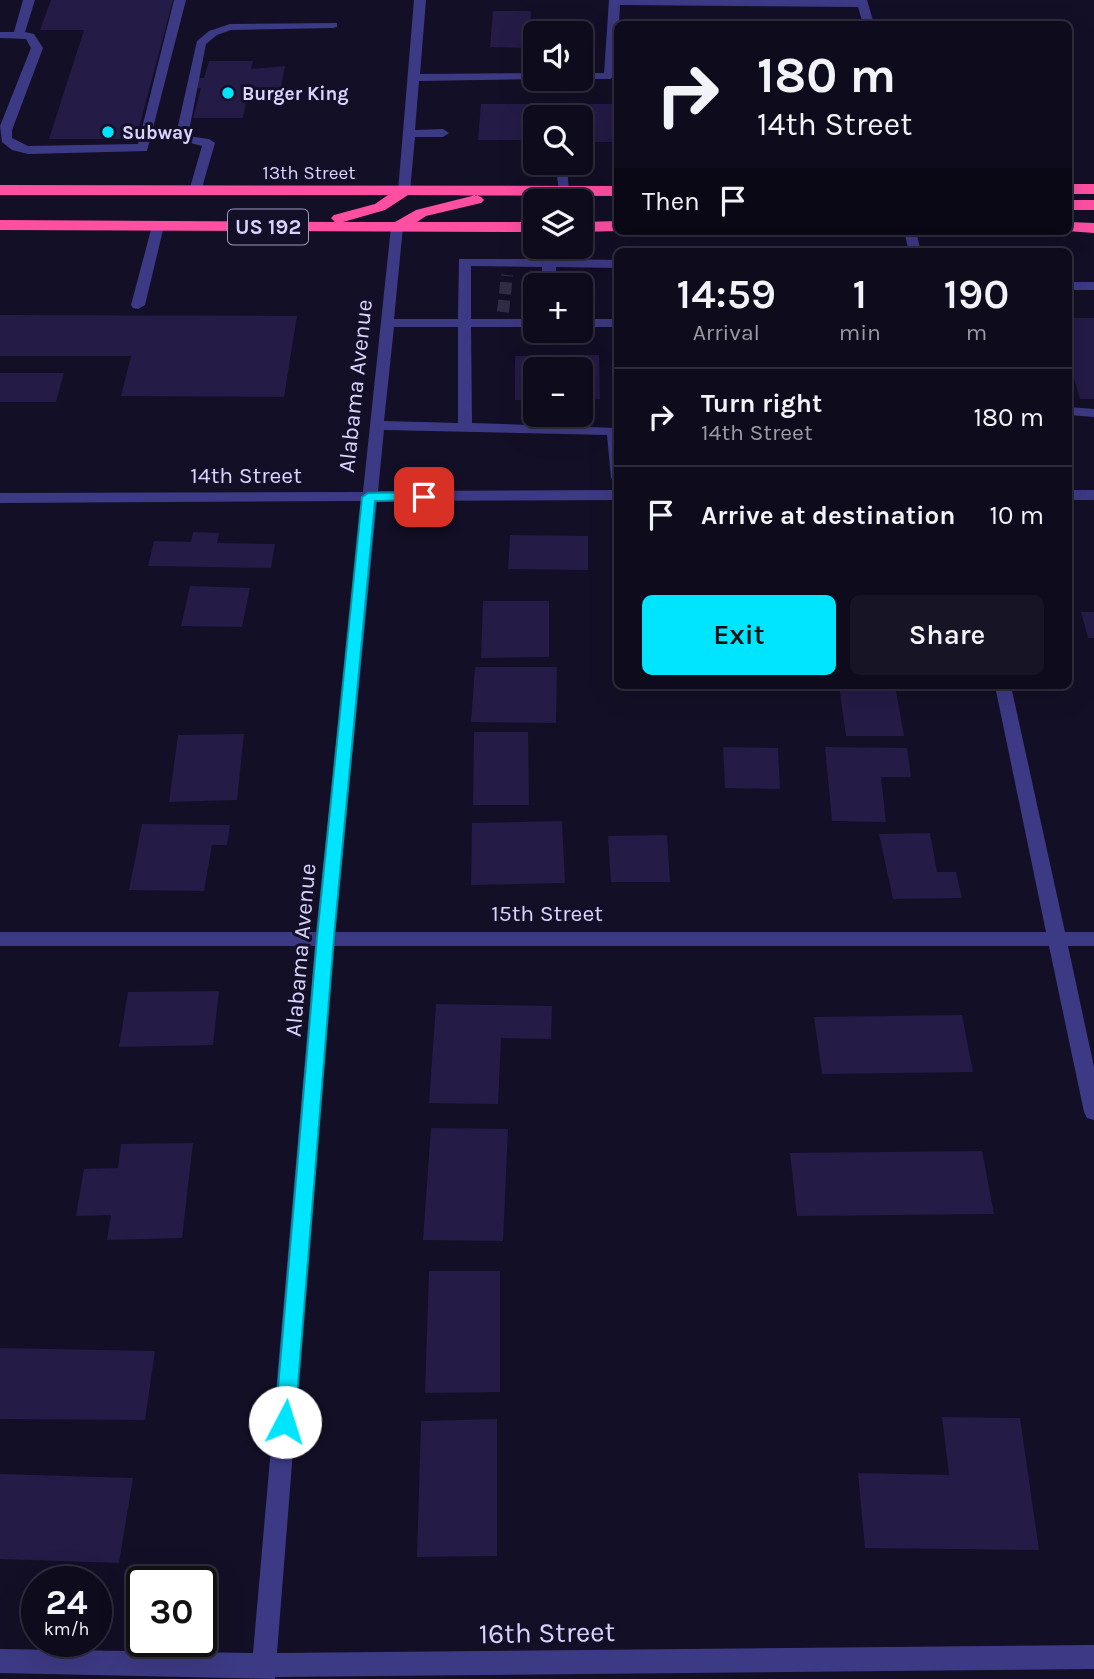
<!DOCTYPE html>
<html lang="en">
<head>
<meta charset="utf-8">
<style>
	:root { --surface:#0e0b1c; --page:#171425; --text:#f1f3f6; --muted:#9b9ba3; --line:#2e2b3b; --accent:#00e5ff }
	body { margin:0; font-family:Karla,sans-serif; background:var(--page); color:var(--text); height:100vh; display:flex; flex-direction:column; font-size:26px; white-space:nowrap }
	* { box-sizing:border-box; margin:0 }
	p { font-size:23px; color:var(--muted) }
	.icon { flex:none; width:38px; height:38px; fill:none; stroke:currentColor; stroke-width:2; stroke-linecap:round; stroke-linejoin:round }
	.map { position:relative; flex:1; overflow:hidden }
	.panel { position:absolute; left:614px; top:248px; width:458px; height:441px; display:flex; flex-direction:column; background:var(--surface); border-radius:10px; box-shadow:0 7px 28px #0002,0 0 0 2px var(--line) }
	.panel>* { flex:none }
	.guide { position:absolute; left:614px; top:21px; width:458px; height:214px; border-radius:10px; box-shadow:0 7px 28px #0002,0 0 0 2px var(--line); background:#0e0b1c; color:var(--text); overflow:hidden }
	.tools { position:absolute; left:523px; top:21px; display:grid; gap:14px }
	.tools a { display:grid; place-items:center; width:70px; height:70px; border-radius:10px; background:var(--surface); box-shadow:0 7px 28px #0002,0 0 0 2px var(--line); font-size:35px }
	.speed { position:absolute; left:21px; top:1566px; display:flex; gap:14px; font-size:35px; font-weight:700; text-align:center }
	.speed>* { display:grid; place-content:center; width:91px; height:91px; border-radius:50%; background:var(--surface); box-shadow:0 7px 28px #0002,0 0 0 2px var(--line); line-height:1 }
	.speed small { font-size:18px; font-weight:400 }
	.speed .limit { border:4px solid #111; border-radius:10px; background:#fff; color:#111 }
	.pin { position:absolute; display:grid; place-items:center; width:60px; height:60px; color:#fff; margin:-30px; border-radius:14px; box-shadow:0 4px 10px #0006 }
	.me { position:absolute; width:77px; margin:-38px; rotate:5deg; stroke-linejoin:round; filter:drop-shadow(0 0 5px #0008) }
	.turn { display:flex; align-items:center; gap:24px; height:147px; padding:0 28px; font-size:32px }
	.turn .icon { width:91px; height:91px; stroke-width:2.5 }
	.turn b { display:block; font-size:49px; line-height:60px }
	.then { display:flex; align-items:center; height:66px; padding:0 28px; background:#0003; gap:14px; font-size:26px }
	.eta { display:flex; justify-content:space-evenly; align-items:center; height:119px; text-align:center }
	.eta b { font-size:42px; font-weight:600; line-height:49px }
	.action { display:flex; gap:14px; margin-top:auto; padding:14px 28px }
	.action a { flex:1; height:80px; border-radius:10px; background:var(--accent); color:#111; font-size:28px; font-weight:600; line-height:80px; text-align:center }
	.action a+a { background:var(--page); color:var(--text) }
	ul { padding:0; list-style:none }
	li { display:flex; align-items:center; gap:21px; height:98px; padding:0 28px; border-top:2px solid var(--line) }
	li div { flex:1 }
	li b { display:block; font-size:26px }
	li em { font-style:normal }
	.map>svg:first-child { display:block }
	.building { fill:#241b47 }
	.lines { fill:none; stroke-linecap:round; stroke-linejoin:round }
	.minor-tunnel { stroke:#312d47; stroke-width:12; stroke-dasharray:12 6; stroke-linecap:butt }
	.minor { fill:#3d3a85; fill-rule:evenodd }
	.highway { fill:#ff4fa3; fill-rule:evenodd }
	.route { fill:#00e5ff; stroke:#0095a6; stroke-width:2 }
	.poi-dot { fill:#00e5ff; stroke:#130f26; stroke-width:2.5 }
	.labels { text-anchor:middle; stroke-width:6; stroke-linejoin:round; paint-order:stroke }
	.far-poi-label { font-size:19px; font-weight:bold; fill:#d9d4ff; stroke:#130f26; text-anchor:start }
	.far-street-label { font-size:19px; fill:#d9d4ff; stroke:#130f26 }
	.shield { fill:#130f26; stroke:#9e99be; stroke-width:2 }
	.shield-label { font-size:21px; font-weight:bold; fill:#d9d4ff }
	.street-label { font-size:23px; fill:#d9d4ff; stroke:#130f26 }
	.near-street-label { font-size:28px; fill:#d9d4ff; stroke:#130f26 }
</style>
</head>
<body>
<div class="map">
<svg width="1094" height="1679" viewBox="0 0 1094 1679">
	<rect width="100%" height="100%" fill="#130f26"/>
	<!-- building -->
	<g class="building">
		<polygon points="51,0 173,0 136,139 49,139 84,30 40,30"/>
		<polygon points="493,11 531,11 529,48 490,47"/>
		<polygon points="209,61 253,61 251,69 285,66 281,88 258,88 256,98 247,98 243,118 193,118 201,88 194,88 197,78 204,78"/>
		<polygon points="481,104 618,104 618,142 581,142 581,117 536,117 536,140 478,140"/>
		<polygon points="0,315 297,316 284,397 121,396 131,356 0,356"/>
		<polygon points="1069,318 1094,318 1094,399 1080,399 1069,361"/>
		<polygon points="599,355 600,399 581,399 581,369 536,369 536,400 515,400 515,356"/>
		<polygon points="0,373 64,373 56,402 0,402"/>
		<polygon points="193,532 219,533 217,543 275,544 271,568 148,566 154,541 191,542"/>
		<polygon points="510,535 588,536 588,570 508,569"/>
		<polygon points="190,586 250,588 242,627 181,626"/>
		<polygon points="483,601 549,601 549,657 481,658"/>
		<polygon points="1081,612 1094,612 1094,638 1088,638"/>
		<polygon points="475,667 557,667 556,723 471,722"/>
		<polygon points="839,686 895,686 904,736 846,736"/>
		<polygon points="474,732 528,732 529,805 473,805"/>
		<polygon points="244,734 237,800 169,802 178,735"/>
		<polygon points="723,747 778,748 780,789 725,788"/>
		<polygon points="825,747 907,748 911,777 881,777 886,822 832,821"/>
		<polygon points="562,821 565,883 471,885 472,823"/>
		<polygon points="142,824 230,825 227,845 212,845 204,891 129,890"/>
		<polygon points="930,833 937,872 956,872 962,898 893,899 879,834"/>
		<polygon points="667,835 670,882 611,882 608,836"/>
		<polygon points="219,991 213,1045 119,1047 128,992"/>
		<polygon points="436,1004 552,1006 551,1039 501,1038 498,1104 429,1103"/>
		<polygon points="962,1015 973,1072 822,1074 814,1017"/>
		<polygon points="431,1128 508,1129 503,1241 423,1240"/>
		<polygon points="193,1143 182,1238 107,1240 111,1215 76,1216 84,1169 118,1168 121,1144"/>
		<polygon points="982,1151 994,1214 797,1216 790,1153"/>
		<polygon points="429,1271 500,1271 500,1392 425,1393"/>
		<polygon points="0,1348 155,1351 145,1420 0,1419"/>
		<polygon points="942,1417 1020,1418 1039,1550 865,1548 858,1473 949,1475"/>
		<polygon points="497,1419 497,1556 417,1557 421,1421"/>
		<polygon points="0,1474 133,1478 119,1563 0,1559"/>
	</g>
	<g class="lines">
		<!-- minor-tunnel -->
		<g class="minor-tunnel">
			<polyline points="585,275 586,312"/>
			<polyline points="503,312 507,275"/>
		</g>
		<!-- minor -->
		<g class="minor">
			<polygon points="23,0 35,0 25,32 34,34 43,48 12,130 12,138 28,146 138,144 174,0 186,0 147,151 28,154 12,150 2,142 0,126 31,48 26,39 0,38 0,32 14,32"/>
			<polygon points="414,0 426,0 420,74 536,73 536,79 539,79 419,81 415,130 443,129 449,133 443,137 415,137 410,191 404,195 398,191"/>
			<polygon points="609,0 867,0 874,24 863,24 858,7 620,5 616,76 610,79 578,79 581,79 581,73 604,73"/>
			<polygon points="337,23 337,27 333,28 231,30 217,35 206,44 188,136 209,139 215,143 201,191 199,194 191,194 189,191 202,146 175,139 197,41 209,31 230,24"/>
			<polygon points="555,163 567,163 569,194 561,194 559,191"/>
			<polygon points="158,222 164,226 145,305 138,309 133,308 131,305 152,226"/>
			<path d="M397 223 403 227 394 319H458L459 259H542V247H554L555 259 618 260V268L556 267V275L549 279 542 275V267L471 266V319H536V327H471L472 423 618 428V483L611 478 607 435 384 430 378 491 618 490V500L377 501 335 932H1046L995 686H1011L1065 932H1094V946H1068L1094 1067V1120L1087 1118 1084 1112 1049 946H333L277 1653 1094 1645V1669L275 1677V1679L0 1673V1649L253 1653 315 946H0V932H316L362 501 0 503V493L363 492 391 227ZM394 327H458V423L384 421Z"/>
			<polygon points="904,231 916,231 921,252 909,252"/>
			<rect x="1069" y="282" width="25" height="8"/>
			<rect x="581" y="319" width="37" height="8"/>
			<polygon points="1069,407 1094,409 1094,417 1069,415"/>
			<rect x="1069" y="490" width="25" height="10"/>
		</g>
		<!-- highway -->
		<g class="highway">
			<rect x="1069" y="184" width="25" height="10"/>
			<polygon points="0,185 618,186 618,196 408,195 385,210 343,222 395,222 416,210 476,195 481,197 484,200 481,203 426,216 417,222 536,222 536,232 0,230 0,220 335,222 331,218 334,215 375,204 388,195 0,195"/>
			<rect x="1069" y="200" width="25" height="10"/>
			<polygon points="618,221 618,231 581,232 581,222"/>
			<polygon points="1069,222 1094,223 1094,233 1067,231 1069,231"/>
		</g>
	</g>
	<!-- route -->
	<polygon class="route" points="424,492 431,497 429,500 375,501 334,937 295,1422 292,1429 285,1431 277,1429 275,1422 317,937 362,497 368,493"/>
	<!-- markers -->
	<g class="poi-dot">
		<circle cx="228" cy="93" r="7"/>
		<circle cx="108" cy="132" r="7"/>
	</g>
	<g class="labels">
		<!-- far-poi labels -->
		<g class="far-poi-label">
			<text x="242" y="100">Burger King</text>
			<text x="122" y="139">Subway</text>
		</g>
		<!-- far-street labels -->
		<g class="far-street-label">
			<text x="309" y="179">13th Street</text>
		</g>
		<!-- shield labels -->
		<rect class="shield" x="228" y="209.5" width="80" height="35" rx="5"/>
		<g class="shield-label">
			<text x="268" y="234">US 192</text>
		</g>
		<!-- street labels -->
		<g class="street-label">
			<text transform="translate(355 386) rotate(-84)" y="8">Alabama Avenue</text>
			<text x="246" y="483">14th Street</text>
			<text x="547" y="921">15th Street</text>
			<text transform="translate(300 950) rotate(-85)" y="8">Alabama Avenue</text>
		</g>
		<!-- near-street labels -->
		<g class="near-street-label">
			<text transform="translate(547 1632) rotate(-1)" y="10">16th Street</text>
		</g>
	</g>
</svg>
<div class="tools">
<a><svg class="icon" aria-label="sound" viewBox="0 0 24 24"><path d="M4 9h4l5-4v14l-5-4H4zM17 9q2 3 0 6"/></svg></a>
<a><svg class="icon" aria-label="search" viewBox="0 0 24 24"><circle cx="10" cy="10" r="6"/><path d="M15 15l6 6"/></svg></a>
<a><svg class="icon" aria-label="layers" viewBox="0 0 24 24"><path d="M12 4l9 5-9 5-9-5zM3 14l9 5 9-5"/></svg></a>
<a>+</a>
<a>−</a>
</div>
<div class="speed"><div>24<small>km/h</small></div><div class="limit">30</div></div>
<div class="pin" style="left:424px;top:497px;background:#d93025"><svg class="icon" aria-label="arrive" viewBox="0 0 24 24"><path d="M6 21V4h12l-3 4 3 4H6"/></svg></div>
<svg class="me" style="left:285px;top:1422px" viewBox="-20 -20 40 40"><circle r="19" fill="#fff"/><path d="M0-13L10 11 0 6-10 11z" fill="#00e5ff"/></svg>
<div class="guide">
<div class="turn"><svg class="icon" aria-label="right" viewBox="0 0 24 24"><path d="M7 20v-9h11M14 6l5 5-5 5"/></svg><div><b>180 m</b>14th Street</div></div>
<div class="then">Then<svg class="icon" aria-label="arrive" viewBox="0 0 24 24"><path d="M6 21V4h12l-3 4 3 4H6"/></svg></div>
</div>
<section class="panel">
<div class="eta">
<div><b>14:59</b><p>Arrival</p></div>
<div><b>1</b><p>min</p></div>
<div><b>190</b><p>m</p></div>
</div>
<ul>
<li><svg class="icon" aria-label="right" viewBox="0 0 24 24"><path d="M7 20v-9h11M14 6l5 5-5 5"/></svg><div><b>Turn right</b><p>14th Street</p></div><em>180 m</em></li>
<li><svg class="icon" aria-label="arrive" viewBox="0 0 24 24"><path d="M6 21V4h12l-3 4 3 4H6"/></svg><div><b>Arrive at destination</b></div><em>10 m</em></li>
</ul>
<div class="action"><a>Exit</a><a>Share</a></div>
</section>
</div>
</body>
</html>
